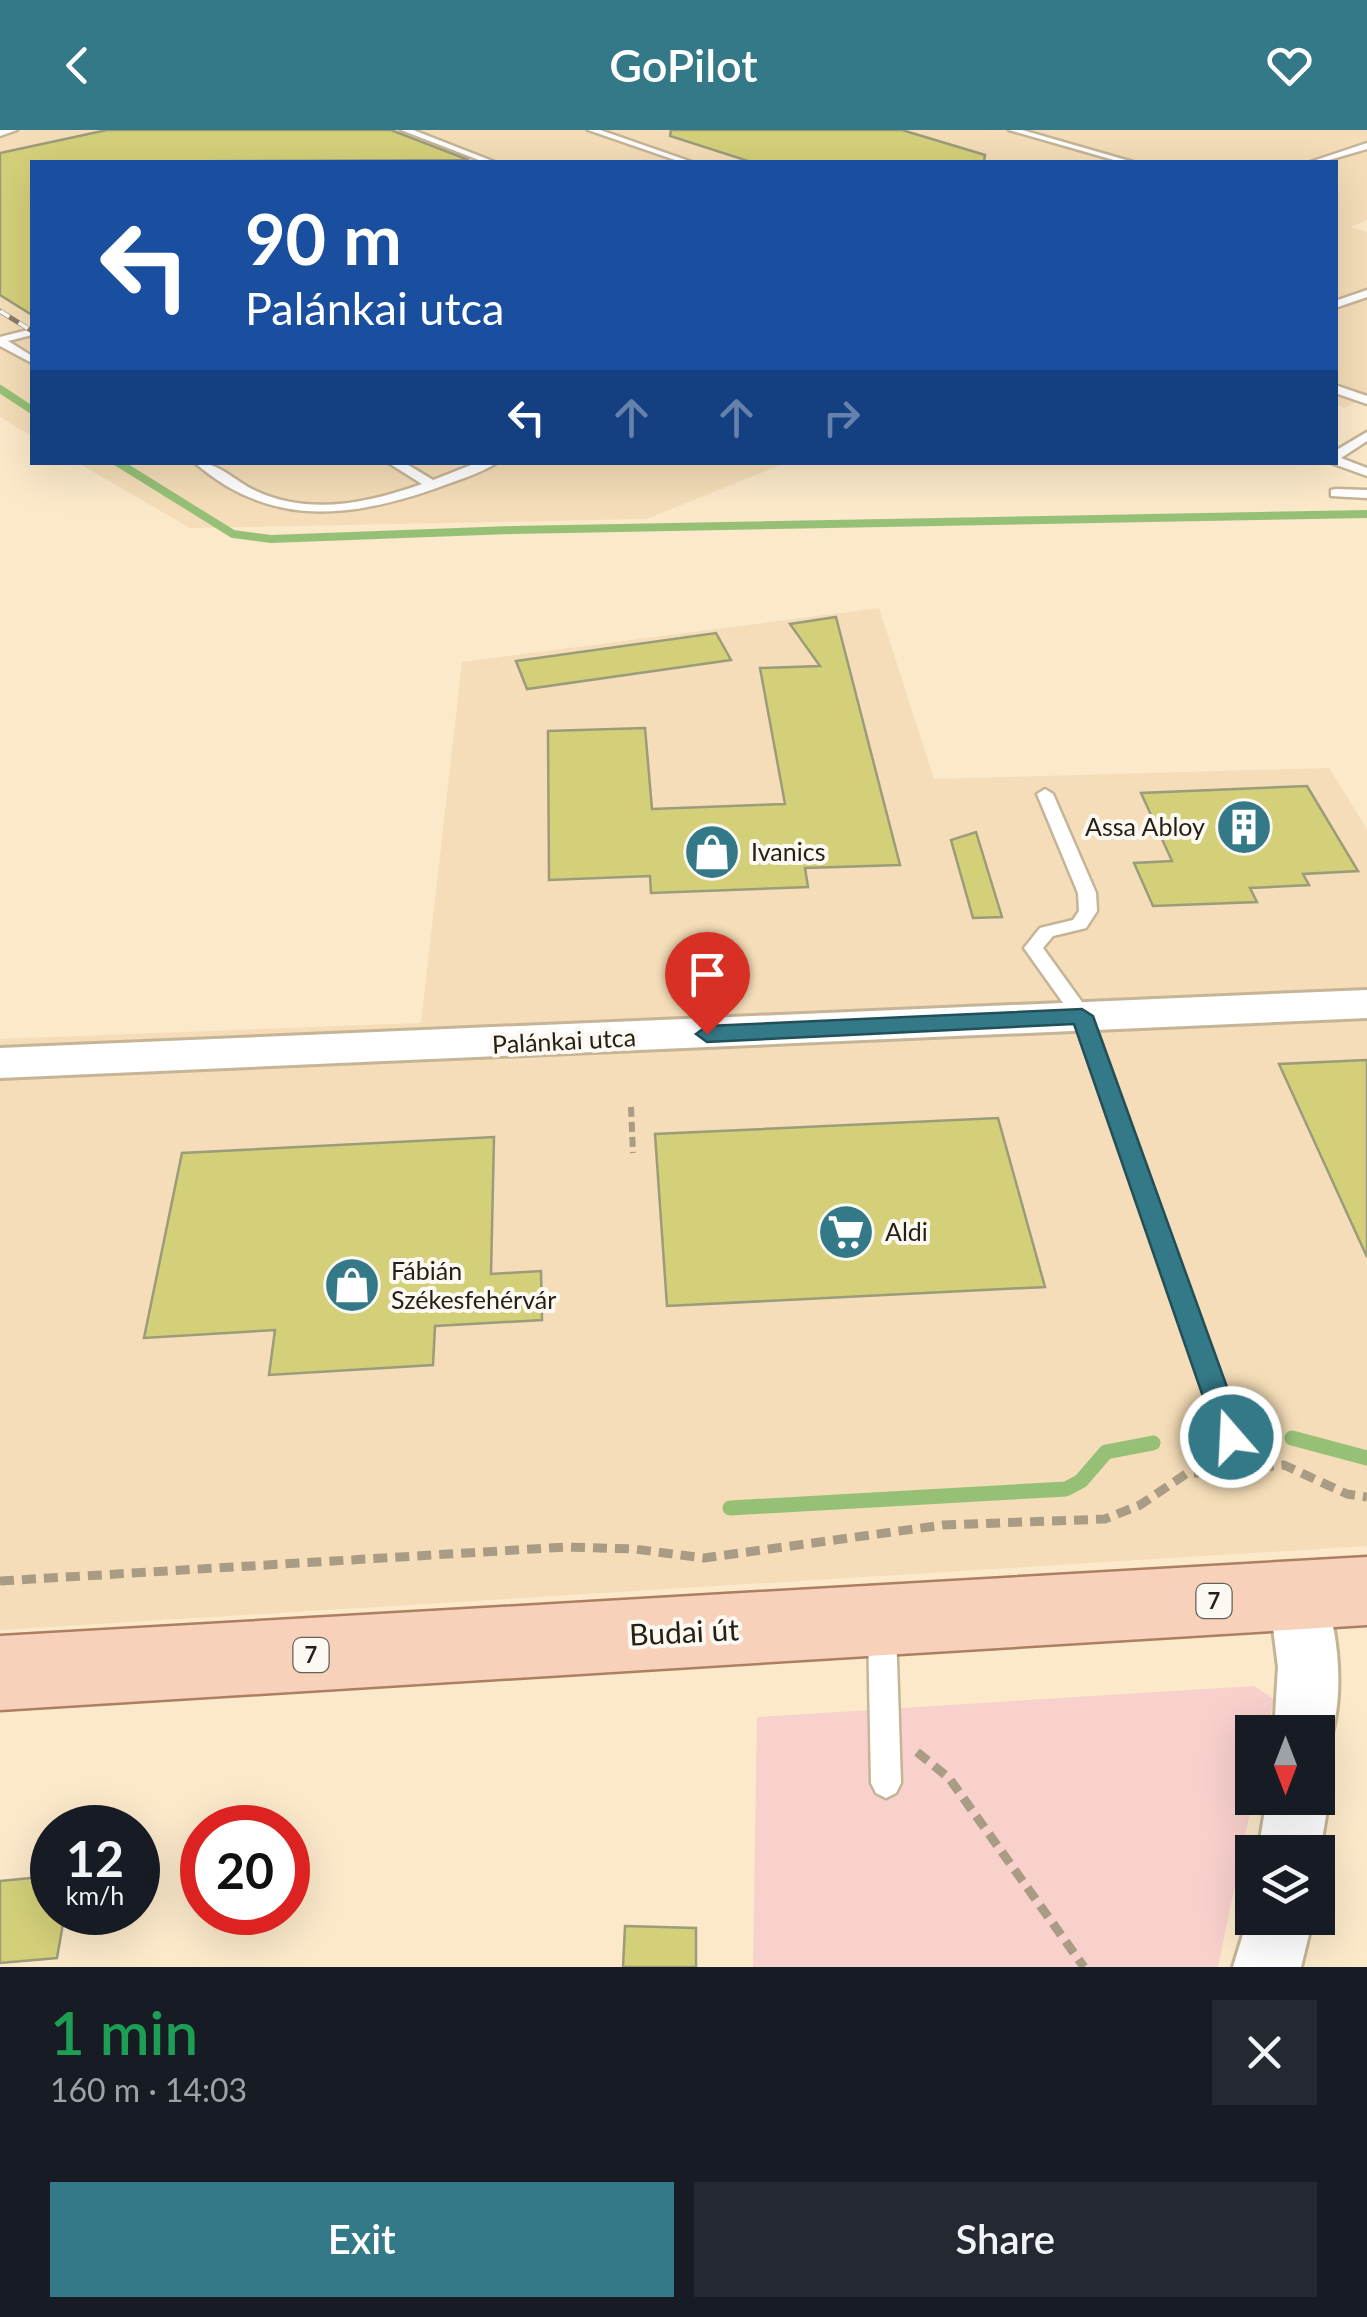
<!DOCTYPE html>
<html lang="en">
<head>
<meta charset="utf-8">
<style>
	:root { --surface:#171b24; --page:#242831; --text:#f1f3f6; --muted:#9ea1a6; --accent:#347987 }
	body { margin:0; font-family:Lato,sans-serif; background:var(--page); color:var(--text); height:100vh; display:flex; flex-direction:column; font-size:38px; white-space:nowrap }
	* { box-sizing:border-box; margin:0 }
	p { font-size:32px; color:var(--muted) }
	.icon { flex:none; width:55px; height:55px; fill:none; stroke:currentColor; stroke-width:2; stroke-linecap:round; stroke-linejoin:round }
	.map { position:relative; height:1837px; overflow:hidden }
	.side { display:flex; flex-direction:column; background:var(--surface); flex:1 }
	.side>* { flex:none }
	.guide { position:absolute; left:30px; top:30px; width:1308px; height:305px; border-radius:0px; box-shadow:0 10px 40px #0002; background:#1a4fa0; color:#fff; overflow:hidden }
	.needle { width:65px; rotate:180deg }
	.tools { position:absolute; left:1235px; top:1585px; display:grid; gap:20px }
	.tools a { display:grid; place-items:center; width:100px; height:100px; border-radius:0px; background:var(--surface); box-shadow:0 10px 40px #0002; font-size:50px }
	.speed { position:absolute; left:30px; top:1675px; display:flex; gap:20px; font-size:50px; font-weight:700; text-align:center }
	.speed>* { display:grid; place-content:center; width:130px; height:130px; border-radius:50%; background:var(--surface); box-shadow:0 10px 40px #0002; line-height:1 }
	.speed small { font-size:25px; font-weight:400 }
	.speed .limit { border:15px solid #d22; background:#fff; color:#111 }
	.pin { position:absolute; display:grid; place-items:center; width:85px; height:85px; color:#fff; margin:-102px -42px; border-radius:50% 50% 50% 0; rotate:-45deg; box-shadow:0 0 10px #0007 }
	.pin .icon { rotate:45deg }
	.me { position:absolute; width:110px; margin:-55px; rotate:341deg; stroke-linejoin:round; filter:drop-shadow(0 0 8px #0008) }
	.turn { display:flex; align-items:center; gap:35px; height:210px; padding:0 50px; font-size:45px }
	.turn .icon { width:130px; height:130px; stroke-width:2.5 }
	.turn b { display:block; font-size:70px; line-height:85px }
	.lanes { display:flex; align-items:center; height:95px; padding:0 50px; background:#0003; justify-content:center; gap:50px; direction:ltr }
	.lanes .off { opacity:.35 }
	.round { display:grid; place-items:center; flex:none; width:105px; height:105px; border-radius:0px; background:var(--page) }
	.summary { display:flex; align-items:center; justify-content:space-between; height:170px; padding:0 50px }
	h1 { font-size:60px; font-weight:600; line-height:75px; color:#1e9e55 }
	.button { display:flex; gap:20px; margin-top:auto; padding:20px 50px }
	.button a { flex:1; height:115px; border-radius:0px; background:var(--accent); color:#fff; font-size:40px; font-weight:600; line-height:115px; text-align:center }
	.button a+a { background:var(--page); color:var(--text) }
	header { display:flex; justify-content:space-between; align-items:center; height:130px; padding:0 50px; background:var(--accent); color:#fff; font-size:45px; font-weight:600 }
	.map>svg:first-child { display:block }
	.built { fill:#f4ddb8 }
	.green { fill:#f8d0cc }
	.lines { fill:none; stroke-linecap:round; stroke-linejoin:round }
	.stream-far1 { stroke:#97c077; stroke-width:8 }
	.stream { stroke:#97c077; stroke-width:15 }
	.building { fill:#d4d07a; stroke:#9c9b7a; stroke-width:2.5 }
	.lane-casing { stroke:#c6b496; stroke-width:5 }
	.street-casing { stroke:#c6b496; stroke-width:6 }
	.primary-casing { stroke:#ab7f62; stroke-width:5 }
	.path-far1 { stroke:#aa9c84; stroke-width:6; stroke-dasharray:10 5; stroke-linecap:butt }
	.path { stroke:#aa9c84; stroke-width:9; stroke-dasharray:14 8; stroke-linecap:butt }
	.lane { fill:#fff; fill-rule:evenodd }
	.street { fill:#fff; fill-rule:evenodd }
	.primary { fill:#f7d1ba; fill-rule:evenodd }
	.rail-casing { stroke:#897c68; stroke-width:5 }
	.rail { stroke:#fcf8f2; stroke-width:4; stroke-dasharray:11; stroke-linecap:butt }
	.route { fill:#347987; stroke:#224f58; stroke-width:2.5 }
	.labels { text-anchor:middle; stroke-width:8; stroke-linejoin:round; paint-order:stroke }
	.shield { fill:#fcf8f2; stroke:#666056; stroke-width:2.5 }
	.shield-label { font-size:22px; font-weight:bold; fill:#261f13 }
	.poi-label { font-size:25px; fill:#261f13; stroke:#fcf8f2; text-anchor:start }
	.street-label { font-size:25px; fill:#261f13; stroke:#fcf8f2 }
	.near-street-label { font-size:30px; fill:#261f13; stroke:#fcf8f2 }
</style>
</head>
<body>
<header><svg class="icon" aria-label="back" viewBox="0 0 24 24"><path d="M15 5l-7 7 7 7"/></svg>GoPilot<svg class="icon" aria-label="heart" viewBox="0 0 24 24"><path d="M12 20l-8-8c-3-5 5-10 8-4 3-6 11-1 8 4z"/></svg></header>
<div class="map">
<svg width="1367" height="1837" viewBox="0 0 1367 1837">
	<rect width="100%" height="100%" fill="#fce9ca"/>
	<!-- built -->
	<g class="built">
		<polygon points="0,0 1367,0 1367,90 1351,97 1367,102 1367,264 1345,278 1335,274 1335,32 32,32 32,306 0,287"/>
		<polygon points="78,333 786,333 646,389 190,398"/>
		<polygon points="879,478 934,649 1329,638 1367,699 1367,1416 0,1500 0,909 421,893 462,532"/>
	</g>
	<!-- green -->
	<polygon class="green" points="1254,1556 1274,1569 1267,1602 1252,1602 1253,1668 1218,1837 753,1837 757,1587"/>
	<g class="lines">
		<!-- stream-far1 -->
		<g class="stream-far1">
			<polyline points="0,259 32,280"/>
			<polyline points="117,332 233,404 271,409 513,400 1367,384"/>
		</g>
		<!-- stream -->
		<g class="stream">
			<polyline points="1292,1308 1367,1328"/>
			<polyline points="730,1378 1066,1359 1081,1351 1106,1322 1153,1313"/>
		</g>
	</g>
	<!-- building -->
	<g class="building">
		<polygon points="107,0 391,0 469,30 32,32 32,185 0,165 0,23"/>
		<polygon points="671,0 902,0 985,25 984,32 751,32 670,6"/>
		<polygon points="836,487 900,735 805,738 808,757 651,763 650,746 549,750 548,601 645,598 652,679 785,674 760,538 820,536 790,494"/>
		<polygon points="716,503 731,530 527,559 516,531"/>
		<polygon points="1307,656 1358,741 1303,744 1309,755 1250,758 1257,772 1153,776 1134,733 1172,731 1141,663"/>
		<polygon points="976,702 1002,787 973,788 951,710"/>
		<polygon points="1367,930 1367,1127 1279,934"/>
		<polygon points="998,988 1045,1157 667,1176 655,1004"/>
		<polygon points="494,1007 491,1144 541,1141 542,1190 435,1196 433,1235 269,1245 275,1200 144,1208 182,1023"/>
		<polygon points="52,1746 52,1782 65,1782 57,1828 0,1833 0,1751"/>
		<polygon points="625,1796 696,1798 696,1837 623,1837"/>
	</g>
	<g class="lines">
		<!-- lane casing -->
		<g class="lane-casing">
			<g id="lane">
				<polygon points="0,0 17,0 0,6"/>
				<polygon points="401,0 413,0 495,32 484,32"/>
				<polygon points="588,0 600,0 692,32 681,32"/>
				<polygon points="1009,0 1022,0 1133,32 1121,32"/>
				<polygon points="1367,13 1367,19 1322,32 1310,32"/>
				<polygon points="1367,160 1367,167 1335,178 1335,171"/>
				<polygon points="32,199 32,205 8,211 32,226 32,233 0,216 0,207"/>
				<polygon points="1335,255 1367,266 1367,274 1335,263"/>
				<polygon points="1367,302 1367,311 1341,328 1367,338 1367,346 1331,333 1335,332 1335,321"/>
				<path d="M194 332C219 332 234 351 256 361 310 386 368 373 422 354L387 332H403L433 350 479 332H498C480 344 455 351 434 359 347 389 268 397 194 332Z"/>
				<polygon points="1336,359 1367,360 1367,368 1331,366 1331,360"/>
				<polygon points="1045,659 1053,664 1096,763 1097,781 1086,798 1053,806 1043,818 1092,886 1243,1307 1240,1315 1231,1318 1222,1315 1219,1307 1073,887 1024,818 1040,798 1073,790 1079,781 1078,763 1037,664"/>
				<polygon points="882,1485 892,1489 896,1498 901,1653 896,1663 886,1668 876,1663 871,1653 868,1498 872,1489"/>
			</g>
		</g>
		<!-- street casing -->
		<g class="street-casing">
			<g id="street">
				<polygon points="1367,860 1367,888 0,948 0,918"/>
				<path d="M1298 1439 1318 1447C1340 1497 1347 1573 1325 1623L1318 1627V1602H1274L1278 1537 1269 1466 1278 1447Z"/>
				<polygon points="1318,1645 1329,1668 1318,1733 1318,1722 1258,1722 1267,1668 1318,1668"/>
				<polygon points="1252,1775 1252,1788 1313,1788 1301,1837 1233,1837"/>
			</g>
		</g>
		<!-- primary casing -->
		<g class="primary-casing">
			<polygon id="primary" points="1367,1427 1367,1495 0,1580 0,1506"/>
		</g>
		<!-- path-far1 -->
		<polyline class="path-far1" points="631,977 633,1023"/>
		<!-- path -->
		<g class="path">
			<polyline points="0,1451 566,1417 634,1419 704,1428 943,1395 1105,1389 1140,1375 1186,1344 1284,1335 1347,1364 1367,1367"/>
			<polyline points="917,1622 949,1648 1084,1837"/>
		</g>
		<!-- lane -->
		<use href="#lane" class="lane"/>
		<!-- street -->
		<use href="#street" class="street"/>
		<!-- primary -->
		<use href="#primary" class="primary"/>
		<!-- rail casing -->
		<g class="rail-casing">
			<polyline id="rail" points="0,181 32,201"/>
		</g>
		<!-- rail -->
		<use href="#rail" class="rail"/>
	</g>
	<!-- route -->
	<polygon class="route" points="1082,879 1093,886 1245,1307 1241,1316 1231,1319 1221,1316 1217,1307 1074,894 707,912 696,904 707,896"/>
	<!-- icons -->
	<defs>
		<g id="building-disc" transform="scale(2.875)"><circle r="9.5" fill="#347987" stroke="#fcf8f2"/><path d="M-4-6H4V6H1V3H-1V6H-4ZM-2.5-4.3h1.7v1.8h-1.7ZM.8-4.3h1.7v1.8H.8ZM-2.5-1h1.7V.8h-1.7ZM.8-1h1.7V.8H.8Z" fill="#fff"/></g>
		<g id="shop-disc" transform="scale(2.875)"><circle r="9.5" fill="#347987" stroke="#fcf8f2"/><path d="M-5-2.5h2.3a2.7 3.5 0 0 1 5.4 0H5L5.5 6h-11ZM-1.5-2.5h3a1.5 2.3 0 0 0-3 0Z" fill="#fff"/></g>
		<g id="supermarket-disc" transform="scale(2.875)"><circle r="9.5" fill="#347987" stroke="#fcf8f2"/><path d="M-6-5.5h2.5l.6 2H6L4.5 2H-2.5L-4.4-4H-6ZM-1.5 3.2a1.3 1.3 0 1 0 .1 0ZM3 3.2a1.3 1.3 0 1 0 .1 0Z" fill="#fff"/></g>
	</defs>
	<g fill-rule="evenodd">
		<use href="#building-disc" x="1244" y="697"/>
		<use href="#shop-disc" x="712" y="722"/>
		<use href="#supermarket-disc" x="846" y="1102"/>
		<use href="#shop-disc" x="352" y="1155"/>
	</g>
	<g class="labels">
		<!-- shield labels -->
		<g class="shield">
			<rect x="1196.5" y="1454" width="35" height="34" rx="8"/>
			<rect x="293.5" y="1508" width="35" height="34" rx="8"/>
		</g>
		<g class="shield-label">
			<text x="1214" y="1479">7</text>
			<text x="311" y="1533">7</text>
		</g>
		<!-- poi labels -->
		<g class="poi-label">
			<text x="1205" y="706" text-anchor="end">Assa Abloy</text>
			<text x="751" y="731">Ivanics</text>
			<text x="885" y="1111">Aldi</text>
			<text x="391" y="1150">Fábián<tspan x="391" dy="29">Székesfehérvár</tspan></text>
		</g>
		<!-- street labels -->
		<g class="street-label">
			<text transform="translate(564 911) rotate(-3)" y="9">Palánkai utca</text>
		</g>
		<!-- near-street labels -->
		<g class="near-street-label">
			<text transform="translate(684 1503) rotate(-3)" y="10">Budai út</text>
		</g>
	</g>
</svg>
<div class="tools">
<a><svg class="needle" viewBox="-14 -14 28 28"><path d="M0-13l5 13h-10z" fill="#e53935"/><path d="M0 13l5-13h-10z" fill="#9ea1a6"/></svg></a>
<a><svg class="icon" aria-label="layers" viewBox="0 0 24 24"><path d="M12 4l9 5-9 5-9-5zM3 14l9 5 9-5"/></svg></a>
</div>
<div class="speed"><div>12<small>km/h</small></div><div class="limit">20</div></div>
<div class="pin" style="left:707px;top:904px;background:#d93025"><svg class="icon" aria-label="arrive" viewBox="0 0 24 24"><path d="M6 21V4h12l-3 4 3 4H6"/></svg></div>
<svg class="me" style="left:1231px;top:1307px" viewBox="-20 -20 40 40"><circle r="17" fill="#347987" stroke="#fff" stroke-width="3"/><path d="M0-11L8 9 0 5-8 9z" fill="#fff"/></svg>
<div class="guide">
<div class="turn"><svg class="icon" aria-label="left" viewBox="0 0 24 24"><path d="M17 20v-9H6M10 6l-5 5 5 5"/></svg><div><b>90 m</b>Palánkai utca</div></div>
<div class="lanes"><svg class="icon" aria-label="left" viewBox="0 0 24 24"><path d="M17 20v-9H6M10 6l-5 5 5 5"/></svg><svg class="icon off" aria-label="ahead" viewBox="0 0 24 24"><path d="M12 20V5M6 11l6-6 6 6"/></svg><svg class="icon off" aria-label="ahead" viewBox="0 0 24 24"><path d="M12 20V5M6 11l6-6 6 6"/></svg><svg class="icon off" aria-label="right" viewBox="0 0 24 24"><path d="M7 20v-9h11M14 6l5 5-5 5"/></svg></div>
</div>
</div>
<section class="side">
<div class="summary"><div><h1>1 min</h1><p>160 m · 14:03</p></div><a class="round"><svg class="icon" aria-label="close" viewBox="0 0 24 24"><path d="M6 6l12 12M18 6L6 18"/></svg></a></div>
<div class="button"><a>Exit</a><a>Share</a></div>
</section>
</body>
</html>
